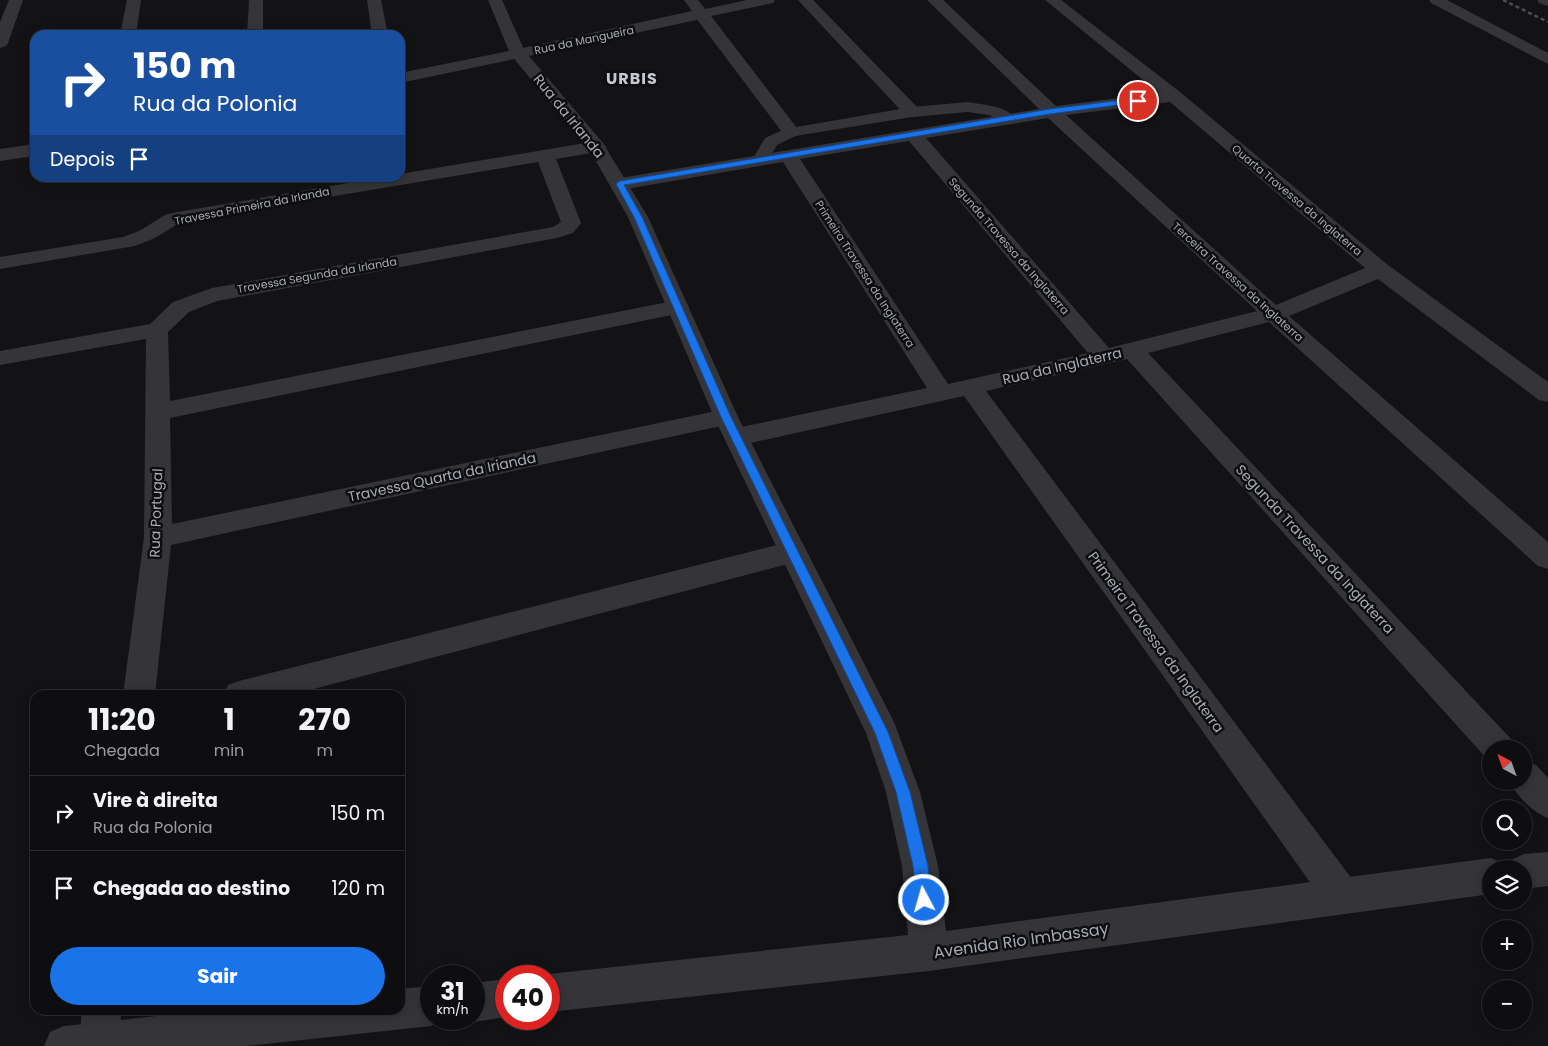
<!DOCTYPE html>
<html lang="pt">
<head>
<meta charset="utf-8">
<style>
	:root { --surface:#0e0e10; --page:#1c1c1e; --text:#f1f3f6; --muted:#9b9c9f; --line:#2e2e30; --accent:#1a73e8 }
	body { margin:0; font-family:Poppins,sans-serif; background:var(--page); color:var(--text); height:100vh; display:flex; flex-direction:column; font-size:19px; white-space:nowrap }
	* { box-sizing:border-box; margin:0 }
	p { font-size:16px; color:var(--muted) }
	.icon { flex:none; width:28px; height:28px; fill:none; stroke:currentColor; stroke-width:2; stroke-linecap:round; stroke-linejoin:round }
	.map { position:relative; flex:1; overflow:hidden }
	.side { position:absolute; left:30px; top:690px; width:375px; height:325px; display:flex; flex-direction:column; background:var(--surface); border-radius:15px; box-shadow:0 2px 12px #0003,0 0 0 1px var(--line) }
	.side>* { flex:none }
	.hud { position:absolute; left:30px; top:30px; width:375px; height:152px; border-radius:15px; box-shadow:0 2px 12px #0003,0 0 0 1px var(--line); background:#1a4fa0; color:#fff; overflow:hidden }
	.needle { width:32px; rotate:319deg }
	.fabs { position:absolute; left:1482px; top:740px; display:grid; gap:10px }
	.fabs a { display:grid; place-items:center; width:50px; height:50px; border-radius:50%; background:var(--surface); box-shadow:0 2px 12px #0003,0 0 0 1px var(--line); font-size:25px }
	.speed { position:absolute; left:420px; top:965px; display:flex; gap:10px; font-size:25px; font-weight:700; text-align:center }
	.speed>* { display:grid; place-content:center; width:65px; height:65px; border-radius:50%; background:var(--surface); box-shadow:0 2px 12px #0003,0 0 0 1px var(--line); line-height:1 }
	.speed small { font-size:12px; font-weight:400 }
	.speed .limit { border:8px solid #d22; background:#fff; color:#111 }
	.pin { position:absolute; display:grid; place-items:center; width:42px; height:42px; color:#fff; margin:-21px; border:2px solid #fff; border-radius:50%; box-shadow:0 1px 5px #0007 }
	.me { position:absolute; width:55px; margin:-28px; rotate:354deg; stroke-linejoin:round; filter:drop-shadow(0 0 4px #0008) }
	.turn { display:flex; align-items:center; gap:18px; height:105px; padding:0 20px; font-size:22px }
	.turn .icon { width:65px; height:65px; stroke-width:2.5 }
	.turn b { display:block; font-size:35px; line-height:42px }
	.then { display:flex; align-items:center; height:48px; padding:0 20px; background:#0003; gap:10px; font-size:19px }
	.eta { display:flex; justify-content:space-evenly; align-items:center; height:85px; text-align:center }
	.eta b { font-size:30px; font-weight:700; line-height:35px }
	.action { display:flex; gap:10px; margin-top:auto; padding:10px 20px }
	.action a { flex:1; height:58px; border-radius:30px; background:var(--accent); color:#fff; font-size:20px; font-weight:700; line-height:58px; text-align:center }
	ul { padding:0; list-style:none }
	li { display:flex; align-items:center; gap:15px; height:75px; padding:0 20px; border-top:1px solid var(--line) }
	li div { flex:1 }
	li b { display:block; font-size:19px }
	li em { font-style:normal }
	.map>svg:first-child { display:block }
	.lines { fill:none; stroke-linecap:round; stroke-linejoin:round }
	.service { fill:#353539; fill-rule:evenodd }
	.minor { fill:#353539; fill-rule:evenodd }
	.tertiary { fill:#353539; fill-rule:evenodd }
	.rail { stroke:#4c4d52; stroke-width:2.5; stroke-dasharray:4 3; stroke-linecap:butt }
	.route { fill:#1a73e8; stroke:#114b97 }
	.labels { text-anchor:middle; stroke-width:5; stroke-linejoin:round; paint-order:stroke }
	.far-street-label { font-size:11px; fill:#a6abb4; stroke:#0e0e10 }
	.street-label { font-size:14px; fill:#a6abb4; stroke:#0e0e10 }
	.far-district-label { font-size:16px; font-weight:bold; letter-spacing:1px; fill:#c7c9d0; stroke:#0e0e10 }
	.near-street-label { font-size:16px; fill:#a6abb4; stroke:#0e0e10 }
</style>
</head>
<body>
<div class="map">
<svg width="1548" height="1046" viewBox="0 0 1548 1046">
	<rect width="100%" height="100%" fill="#131315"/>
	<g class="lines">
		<!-- service -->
		<path class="service" d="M968 102C983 105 1006 105 1016 119L1014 122 1008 124 989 115 968 112 912 117 795 136 777 145 766 164H754L752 160 765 138 785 129 912 107Z"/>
		<!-- minor -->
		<g class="minor">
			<polygon points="9,0 23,0 8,43 6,46 0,48 0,22"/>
			<polygon points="127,0 141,0 136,35 120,35"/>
			<polygon points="249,0 263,0 263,35 247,35"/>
			<polygon points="367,0 381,0 388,35 372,35"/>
			<polygon points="488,0 502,0 526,54 524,57 400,83 400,73 509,51"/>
			<polygon points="747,0 775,0 773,3 711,16 797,128 800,132 797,136 791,137 785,136 693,14 696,11"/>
			<polygon points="798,0 813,0 918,108 921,112 918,116 912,117 906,116"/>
			<path d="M927 0H943L1056 106 1159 93 1045 0H1061L1180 92 1388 265 1548 382V402L1539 400 1378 279 1289 316 1548 542V569L1538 566 1269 322 1148 353 1511 739 1515 749H1491V761L1487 759 1127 359 986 391 1355 883 1360 896 1355 909 1342 914 1329 909 964 396 737 446 728 443 724 437 728 431 737 428 927 388 783 162 620 190 613 188 610 184 613 180 620 178 1039 109ZM1170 102 1365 268 1276 305 1066 115ZM1048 118 1257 311 1109 348 926 138ZM909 141 1088 353 948 384 800 159Z"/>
			<polygon points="597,141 603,143 606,147 603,151 556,159 581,223 573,233 557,238 217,301 189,312 168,332 170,401 678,300 686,302 689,307 686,312 170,418 172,524 726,409 735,411 738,417 735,423 171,545 155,695 123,695 144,537 146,339 0,365 0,351 150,324 173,302 212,288 553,227 561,222 538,162 198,219 179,223 155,238 135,246 0,269 0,257 123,237 141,230 165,215 172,213 378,178 400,178 400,174"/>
			<polygon points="35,144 35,156 0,161 0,149"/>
			<polygon points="793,541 803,544 807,552 803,560 291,695 223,695 228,685 239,681"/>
			<path d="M1524 761 1536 765 1548 778V818C1533 812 1517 797 1510 781H1524Z"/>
			<polygon points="82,1010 122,1010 117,1046 81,1046 79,1042"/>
		</g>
		<!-- tertiary -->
		<g class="tertiary">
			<polygon points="684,0 698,0 709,14 706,17 701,19 529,56 603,143 648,217 738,417 894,722 920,792 938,866 946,931 1491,858 1504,864 1506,869 1491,869 1491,894 929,971 549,1012 549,976 542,976 549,974 908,935 902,866 886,792 866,733 714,417 628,217 589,149 510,54 512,51 518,49 692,11"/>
			<polygon points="1429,0 1447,0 1548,53 1548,64 1431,3"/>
			<polygon points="1537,0 1548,0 1548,6 1539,3"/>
			<polygon points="1548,852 1548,886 1524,889 1524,869 1507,869 1511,860 1524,854"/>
			<polygon points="506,979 506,1017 474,1022 467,1019 474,1019 474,983"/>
			<polygon points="431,986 431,1019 445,1019 431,1026 247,1046 44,1046 50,1032 64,1026 212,1010 400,1010 400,989"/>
		</g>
		<!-- rail -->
		<polyline class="rail" points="1503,0 1548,22"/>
	</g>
	<!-- route -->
	<polygon class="route" points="1138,98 1141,99 1141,102 1050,114 624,185 642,217 731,417 888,732 910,792 928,866 931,900 929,906 924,908 919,906 916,900 913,866 896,792 875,733 721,417 634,217 616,184 620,181 1050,109"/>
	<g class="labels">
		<!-- far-street labels -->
		<g class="far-street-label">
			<text transform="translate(584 40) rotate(-12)" y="4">Rua da Mangueira</text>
			<text transform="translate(1297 200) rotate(40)" y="4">Quarta Travessa da Inglaterra</text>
			<text transform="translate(252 206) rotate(-11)" y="4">Travessa Primeira da Irlanda</text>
			<text transform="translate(1009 246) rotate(49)" y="4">Segunda Travessa da Inglaterra</text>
			<text transform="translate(865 274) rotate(57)" y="4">Primeira Travessa da Inglaterra</text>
			<text transform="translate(317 275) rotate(-10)" y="4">Travessa Segunda da Irlanda</text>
			<text transform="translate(1238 282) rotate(42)" y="4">Terceira Travessa da Inglaterra</text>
		</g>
		<!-- street labels -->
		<g class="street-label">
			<text transform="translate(569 116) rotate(51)" y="5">Rua da Irlanda</text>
			<text transform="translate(1062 366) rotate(-13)" y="5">Rua da Inglaterra</text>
			<text transform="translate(442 477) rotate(-12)" y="5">Travessa Quarta da Irianda</text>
			<text transform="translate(156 513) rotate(-88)" y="5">Rua Portugal</text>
			<text transform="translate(1315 549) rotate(47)" y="5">Segunda Travessa da Inglaterra</text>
			<text transform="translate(1156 642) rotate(54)" y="5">Primeira Travessa da Inglaterra</text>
		</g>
		<!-- far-district labels -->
		<g class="far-district-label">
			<text x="632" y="84">URBIS</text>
		</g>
		<!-- near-street labels -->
		<g class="near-street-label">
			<text transform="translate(1021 940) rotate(-8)" y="6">Avenida Rio Imbassay</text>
		</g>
	</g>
</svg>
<div class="fabs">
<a><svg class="needle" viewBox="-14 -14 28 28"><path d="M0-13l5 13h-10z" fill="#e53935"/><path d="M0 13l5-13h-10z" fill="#9b9c9f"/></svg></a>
<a><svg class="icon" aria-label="search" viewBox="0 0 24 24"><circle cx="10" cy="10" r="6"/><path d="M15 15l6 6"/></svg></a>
<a><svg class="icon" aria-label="layers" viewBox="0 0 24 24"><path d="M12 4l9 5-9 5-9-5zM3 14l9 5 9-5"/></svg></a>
<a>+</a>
<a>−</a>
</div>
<div class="speed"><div>31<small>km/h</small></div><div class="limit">40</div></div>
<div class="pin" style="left:1138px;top:101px;background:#d93025"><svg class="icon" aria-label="arrive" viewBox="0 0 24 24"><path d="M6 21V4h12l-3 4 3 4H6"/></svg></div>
<svg class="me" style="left:924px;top:900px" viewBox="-20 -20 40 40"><circle r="17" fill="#1a73e8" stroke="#fff" stroke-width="3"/><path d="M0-11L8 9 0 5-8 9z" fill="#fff"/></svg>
<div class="hud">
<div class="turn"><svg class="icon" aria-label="right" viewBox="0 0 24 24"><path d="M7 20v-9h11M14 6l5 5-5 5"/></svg><div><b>150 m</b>Rua da Polonia</div></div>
<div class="then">Depois<svg class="icon" aria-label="arrive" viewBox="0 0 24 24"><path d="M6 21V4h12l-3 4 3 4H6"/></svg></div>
</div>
<section class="side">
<div class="eta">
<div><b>11:20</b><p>Chegada</p></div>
<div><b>1</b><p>min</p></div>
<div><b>270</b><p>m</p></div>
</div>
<ul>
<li><svg class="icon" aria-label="right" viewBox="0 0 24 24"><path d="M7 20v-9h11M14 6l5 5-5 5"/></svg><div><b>Vire à direita</b><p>Rua da Polonia</p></div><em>150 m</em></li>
<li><svg class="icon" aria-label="arrive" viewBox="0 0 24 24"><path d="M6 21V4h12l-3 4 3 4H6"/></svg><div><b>Chegada ao destino</b></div><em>120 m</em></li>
</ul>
<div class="action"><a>Sair</a></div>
</section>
</div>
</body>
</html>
